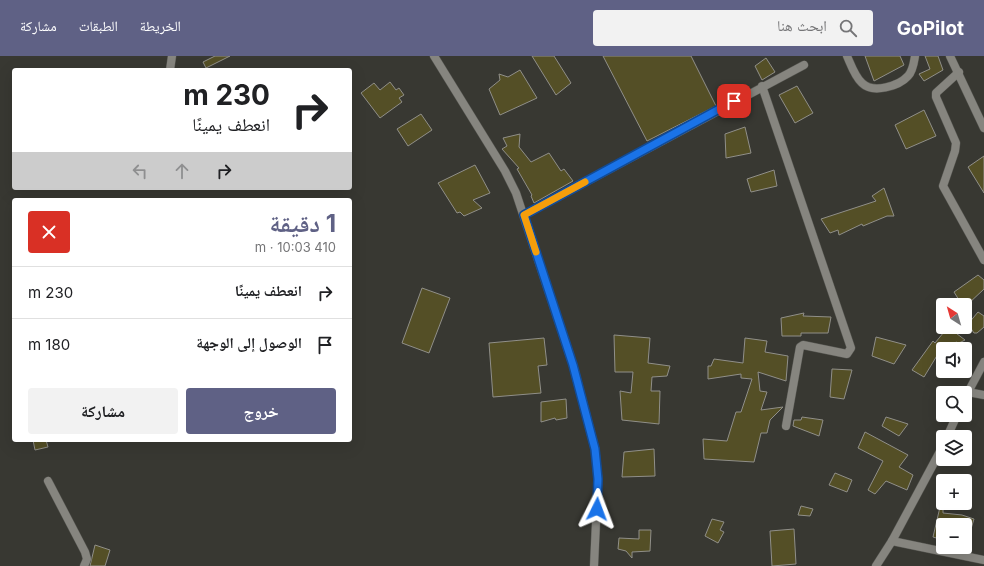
<!DOCTYPE html>
<html lang="ar">
<head>
<meta charset="utf-8">
<style>
	:root { --surface:#fff; --page:#f2f2f2; --text:#202124; --muted:#757577; --line:#e0e0e0; --accent:#5f6185 }
	body { margin:0; font-family:Inter,"Noto Naskh Arabic",sans-serif; background:var(--page); color:var(--text); direction:rtl; height:100vh; display:flex; flex-direction:column; font-size:15px; white-space:nowrap }
	* { box-sizing:border-box; margin:0 }
	p { font-size:13px; color:var(--muted) }
	.icon { flex:none; width:22px; height:22px; fill:none; stroke:currentColor; stroke-width:2; stroke-linecap:round; stroke-linejoin:round }
	.map { position:relative; flex:1; overflow:hidden; direction:ltr }
	.panel { position:absolute; left:12px; top:142px; width:340px; height:244px; display:flex; flex-direction:column; background:var(--surface); border-radius:4px; box-shadow:0 4px 16px #0002; direction:rtl }
	.panel>* { flex:none }
	.hud { position:absolute; left:12px; top:12px; width:340px; height:122px; border-radius:4px; box-shadow:0 4px 16px #0002; direction:rtl; background:#fff; color:var(--text); overflow:hidden }
	.needle { width:26px; rotate:323deg }
	.fabs { position:absolute; left:936px; top:242px; display:grid; gap:8px }
	.fabs a { display:grid; place-items:center; width:36px; height:36px; border-radius:4px; background:var(--surface); box-shadow:0 4px 16px #0002; font-size:20px }
	.pin { position:absolute; display:grid; place-items:center; width:34px; height:34px; color:#fff; margin:-17px; border-radius:8px; box-shadow:0 2px 6px #0006 }
	.me { position:absolute; width:44px; margin:-22px; rotate:3deg; stroke-linejoin:round; filter:drop-shadow(0 0 3px #0008) }
	.turn { display:flex; align-items:center; gap:14px; height:84px; padding:0 16px; font-size:18px }
	.turn .icon { width:52px; height:52px; stroke-width:2.5 }
	.turn b { display:block; font-size:28px; line-height:34px }
	.lanes { display:flex; align-items:center; height:38px; padding:0 16px; background:#0003; justify-content:center; gap:20px; direction:ltr }
	.lanes .off { opacity:.35 }
	.round { display:grid; place-items:center; flex:none; width:42px; height:42px; border-radius:4px; background:var(--page) }
	.summary { display:flex; align-items:center; justify-content:space-between; height:68px; padding:0 16px }
	h1 { font-size:24px; font-weight:700; line-height:30px; color:var(--accent) }
	.primary-button { display:flex; gap:8px; margin-top:auto; padding:8px 16px }
	.primary-button a { flex:1; height:46px; border-radius:4px; background:var(--accent); color:#fff; font-size:16px; font-weight:700; line-height:46px; text-align:center }
	.primary-button a+a { background:var(--page); color:var(--text) }
	ul { padding:0; list-style:none }
	li { display:flex; align-items:center; gap:12px; height:52px; padding:0 16px; border-top:1px solid var(--line) }
	li div { flex:1 }
	li b { display:block; font-size:15px }
	li em { font-style:normal }
	header { display:flex; align-items:center; gap:24px; box-sizing:border-box; height:56px; padding:0 20px; background:var(--accent); color:#fff }
	header strong { font-size:19px }
	nav { display:flex; gap:22px; margin-inline-start:auto; font-size:14px }
	.search { width:280px; height:36px; background:var(--page); display:flex; align-items:center; gap:10px; box-sizing:border-box; padding:0 14px; border-radius:4px; color:var(--muted); font-size:15px }
	.map>svg:first-child { display:block }
	.building { fill:#544f26; stroke:#908f89 }
	.lines { fill:none; stroke-linecap:round; stroke-linejoin:round }
	.minor-casing { stroke:#555550; stroke-width:9 }
	.minor { stroke:#86857f; stroke-width:8 }
	.route-casing { stroke:#114b97; stroke-width:10 }
	.route { stroke:#1a73e8; stroke-width:7 }
	.slow { stroke:#f59e0b; stroke-width:7 }
</style>
</head>
<body>
<header>
<strong>GoPilot</strong>
<div class="search"><svg class="icon" aria-label="search" viewBox="0 0 24 24"><circle cx="10" cy="10" r="6"/><path d="M15 15l6 6"/></svg>ابحث هنا</div>
<nav><a>الخريطة</a><a>الطبقات</a><a>مشاركة</a></nav>
</header>
<div class="map">
<svg width="984" height="510" viewBox="0 0 984 510">
	<rect width="100%" height="100%" fill="#383832"/>
	<!-- building -->
	<g class="building">
		<polygon points="215,0 230,0 206,12 203,6"/>
		<polygon points="532,0 554,0 571,27 556,39"/>
		<polygon points="603,0 691,0 716,50 647,85"/>
		<polygon points="865,0 900,0 904,9 874,25"/>
		<polygon points="925,0 938,0 943,14 924,25 919,18 930,13"/>
		<polygon points="766,2 775,16 762,24 755,10"/>
		<polygon points="520,14 537,42 500,59 489,33 500,24 499,18 508,21"/>
		<polygon points="390,26 396,34 399,32 404,39 399,42 402,46 380,62 361,37 374,27 380,34"/>
		<polygon points="797,30 813,57 795,67 779,39"/>
		<polygon points="924,54 936,80 906,93 895,69"/>
		<polygon points="421,58 432,74 408,90 397,73"/>
		<polygon points="745,71 751,97 726,102 725,78"/>
		<polygon points="520,78 519,91 531,106 549,97 561,115 564,113 573,125 534,147 531,140 532,139 517,113 519,112 502,93 507,90 503,82"/>
		<polygon points="984,100 984,137 968,111"/>
		<polygon points="475,109 490,137 473,144 482,152 464,160 460,156 457,157 438,127"/>
		<polygon points="774,114 777,130 751,136 747,123"/>
		<polygon points="884,132 894,160 887,160 863,170 862,168 839,179 838,174 830,177 821,163 876,145 872,140"/>
		<polygon points="978,219 984,224 984,233 967,249 962,249 954,236"/>
		<polygon points="422,232 450,242 429,297 402,287"/>
		<polygon points="978,256 984,260 984,271 977,277 974,277 968,268"/>
		<polygon points="804,257 803,260 831,261 828,277 801,277 801,280 782,280 781,262"/>
		<polygon points="948,271 965,284 959,287 956,286 948,293 941,293 924,321 912,314 933,285 935,287"/>
		<polygon points="614,279 650,282 648,307 670,310 667,320 652,321 651,335 660,335 659,368 622,364 620,335 631,337 633,316 615,316"/>
		<polygon points="876,281 906,289 894,308 872,300"/>
		<polygon points="544,282 547,309 538,310 541,337 493,341 489,287"/>
		<polygon points="745,282 767,285 765,296 788,300 786,325 758,316 760,335 767,336 761,354 783,351 770,364 767,377 761,377 754,406 704,403 703,383 727,385 736,356 741,356 752,323 741,322 741,318 708,323 708,310 711,310 714,303 743,307"/>
		<polygon points="832,313 852,314 844,343 830,341"/>
		<polygon points="566,343 567,362 556,364 555,362 541,366 541,346"/>
		<polygon points="802,361 823,364 819,380 793,370 794,364 801,364"/>
		<polygon points="886,361 908,368 899,380 882,370"/>
		<polygon points="865,376 908,399 899,411 913,419 907,434 886,425 875,438 868,434 883,405 858,392"/>
		<polygon points="33,384 46,384 48,391 35,394"/>
		<polygon points="654,393 655,420 622,421 624,396"/>
		<polygon points="835,417 852,424 847,436 829,429"/>
		<polygon points="801,450 813,453 810,460 798,459"/>
		<polygon points="940,451 943,451 943,457 962,459 974,463 967,486 965,486 965,469 943,469 943,484 933,481"/>
		<polygon points="712,463 724,466 720,474 724,476 718,487 705,480"/>
		<polygon points="794,473 796,508 772,510 770,475"/>
		<polygon points="639,474 651,474 650,495 632,496 632,502 626,495 618,493 619,482 639,483"/>
		<polygon points="95,489 110,494 105,510 90,510"/>
	</g>
	<g class="lines">
		<!-- minor casing -->
		<g class="minor-casing">
			<g id="minor">
				<polyline points="434,0 505,115 516,137 573,309 595,393 598,423 594,510"/>
				<path d="M847 0C851 9 855 21 862 27 873 38 899 30 908 20 913 15 914 6 915 0"/>
				<polyline points="950,0 984,72"/>
				<polyline points="170,14 172,0"/>
				<polyline points="959,16 936,37 936,41 956,87 955,95 943,130 984,204"/>
				<polyline points="762,30 851,292 847,298 803,289 800,291 786,370"/>
				<polyline points="524,159 804,9"/>
				<polyline points="968,336 984,339"/>
				<polyline points="965,342 984,306"/>
				<polyline points="947,381 957,359"/>
				<polyline points="48,425 85,496 87,503 84,510"/>
				<polyline points="892,485 984,504"/>
				<polyline points="876,510 892,485 943,390"/>
			</g>
		</g>
		<!-- minor -->
		<use href="#minor" class="minor"/>
	</g>
	<g class="lines">
		<!-- route casing -->
		<g class="route-casing">
			<polyline id="route" points="597,453 598,423 595,393 573,309 524,159 734,45"/>
		</g>
		<!-- route -->
		<use href="#route" class="route"/>
		<!-- slow -->
		<polyline class="slow" points="536,196 524,159 585,126"/>
	</g>
</svg>
<div class="fabs">
<a><svg class="needle" viewBox="-14 -14 28 28"><path d="M0-13l5 13h-10z" fill="#e53935"/><path d="M0 13l5-13h-10z" fill="#757577"/></svg></a>
<a><svg class="icon" aria-label="sound" viewBox="0 0 24 24"><path d="M4 9h4l5-4v14l-5-4H4zM17 9q2 3 0 6"/></svg></a>
<a><svg class="icon" aria-label="search" viewBox="0 0 24 24"><circle cx="10" cy="10" r="6"/><path d="M15 15l6 6"/></svg></a>
<a><svg class="icon" aria-label="layers" viewBox="0 0 24 24"><path d="M12 4l9 5-9 5-9-5zM3 14l9 5 9-5"/></svg></a>
<a>+</a>
<a>−</a>
</div>
<div class="pin" style="left:734px;top:45px;background:#d93025"><svg class="icon" aria-label="arrive" viewBox="0 0 24 24"><path d="M6 21V4h12l-3 4 3 4H6"/></svg></div>
<svg class="me" style="left:597px;top:453px" viewBox="-20 -20 40 40"><path d="M0-17L14 15 0 8-14 15z" fill="#1a73e8" stroke="#fff" stroke-width="4"/></svg>
<div class="hud">
<div class="turn"><svg class="icon" aria-label="right" viewBox="0 0 24 24"><path d="M7 20v-9h11M14 6l5 5-5 5"/></svg><div><b>230 m</b>انعطف يمينًا</div></div>
<div class="lanes"><svg class="icon off" aria-label="left" viewBox="0 0 24 24"><path d="M17 20v-9H6M10 6l-5 5 5 5"/></svg><svg class="icon off" aria-label="ahead" viewBox="0 0 24 24"><path d="M12 20V5M6 11l6-6 6 6"/></svg><svg class="icon" aria-label="right" viewBox="0 0 24 24"><path d="M7 20v-9h11M14 6l5 5-5 5"/></svg></div>
</div>
<section class="panel">
<div class="summary"><div><h1>1 دقيقة</h1><p>410 m · 10:03</p></div><a class="round" style="background:#d93025;color:#fff"><svg class="icon" aria-label="close" viewBox="0 0 24 24"><path d="M6 6l12 12M18 6L6 18"/></svg></a></div>
<ul>
<li><svg class="icon" aria-label="right" viewBox="0 0 24 24"><path d="M7 20v-9h11M14 6l5 5-5 5"/></svg><div><b>انعطف يمينًا</b></div><em>230 m</em></li>
<li><svg class="icon" aria-label="arrive" viewBox="0 0 24 24"><path d="M6 21V4h12l-3 4 3 4H6"/></svg><div><b>الوصول إلى الوجهة</b></div><em>180 m</em></li>
</ul>
<div class="primary-button"><a>خروج</a><a>مشاركة</a></div>
</section>
</div>
</body>
</html>
